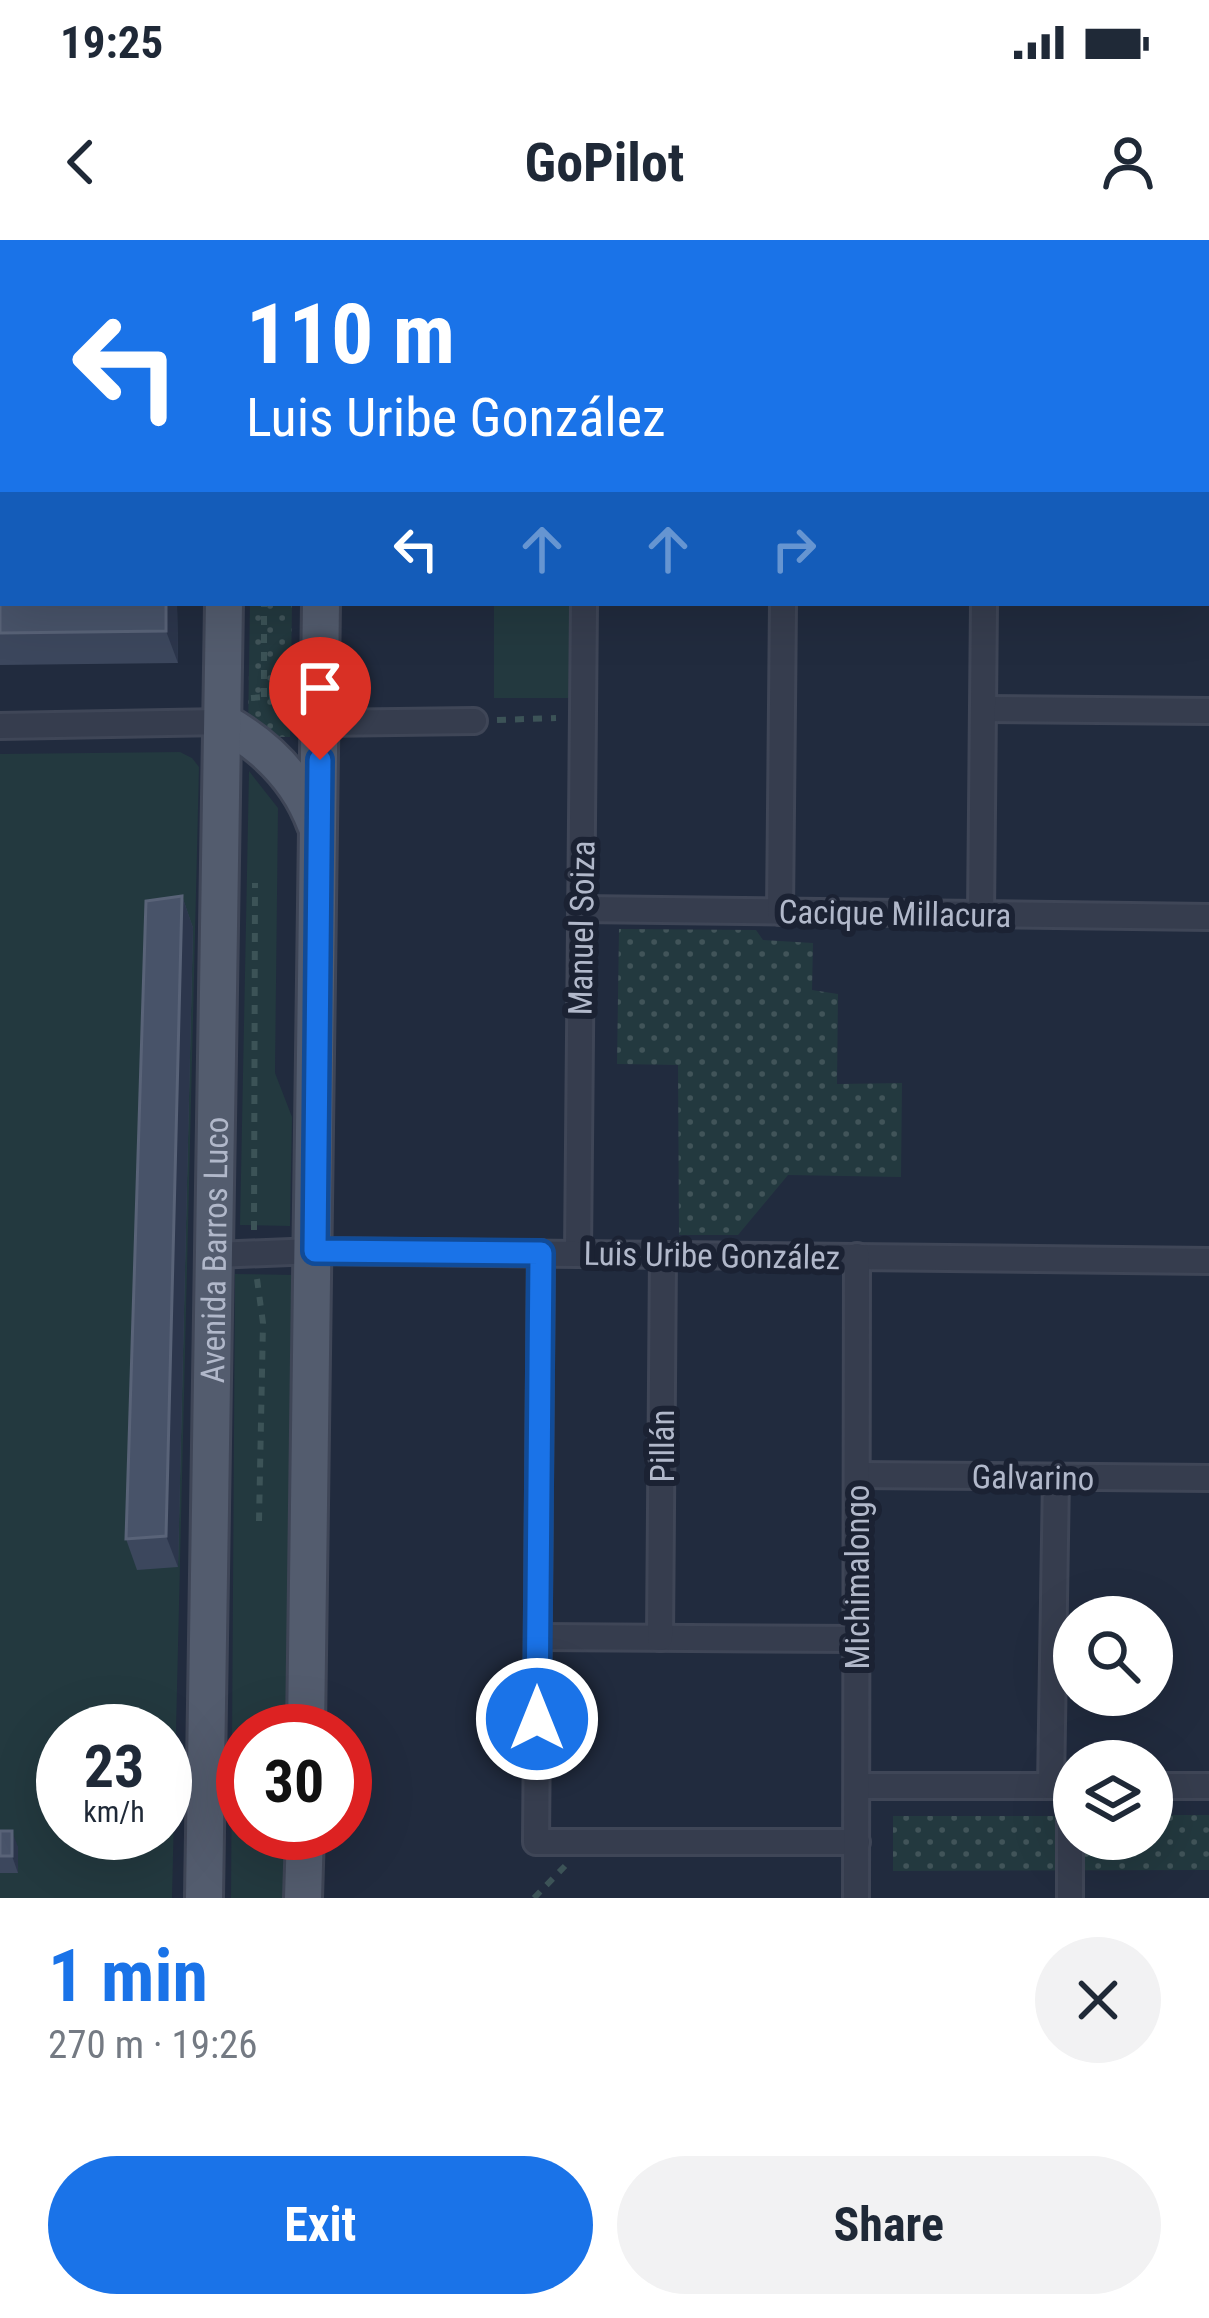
<!DOCTYPE html>
<html lang="en">
<head>
<meta charset="utf-8">
<style>
	:root { --surface:#fff; --page:#f2f2f3; --text:#1f2937; --muted:#747a83; --accent:#1a73e8 }
	body { margin:0; font-family:"Roboto Condensed",sans-serif; background:var(--page); color:var(--text); height:100vh; display:flex; flex-direction:column; font-size:45px; white-space:nowrap }
	* { box-sizing:border-box; margin:0 }
	p { font-size:39px; color:var(--muted) }
	.icon { flex:none; width:66px; height:66px; fill:none; stroke:currentColor; stroke-width:2; stroke-linecap:round; stroke-linejoin:round }
	.map { position:relative; height:1658px; overflow:hidden }
	.details { display:flex; flex-direction:column; background:var(--surface); flex:1 }
	.details>* { flex:none }
	.top-card { position:absolute; left:0px; top:0px; width:1209px; height:366px; box-shadow:0 12px 48px #0002; background:#1a73e8; color:#fff; overflow:hidden }
	.tools { position:absolute; left:1053px; top:1356px; display:grid; gap:24px }
	.tools a { display:grid; place-items:center; width:120px; height:120px; border-radius:50%; background:var(--surface); box-shadow:0 12px 48px #0002; font-size:60px }
	.speed { position:absolute; left:36px; top:1464px; display:flex; gap:24px; font-size:60px; font-weight:700; text-align:center }
	.speed>* { display:grid; place-content:center; width:156px; height:156px; border-radius:50%; background:var(--surface); box-shadow:0 12px 48px #0002; line-height:1 }
	.speed small { font-size:30px; font-weight:400 }
	.speed .limit { border:18px solid #d22; background:#fff; color:#111 }
	.pin { position:absolute; display:grid; place-items:center; width:102px; height:102px; color:#fff; margin:-123px -51px; border-radius:50% 50% 50% 0; rotate:-45deg; box-shadow:0 0 12px #0007 }
	.pin .icon { rotate:45deg }
	.me { position:absolute; width:132px; margin:-66px; rotate:0deg; stroke-linejoin:round; filter:drop-shadow(0 0 9px #0008) }
	.turn { display:flex; align-items:center; gap:42px; height:252px; padding:0 48px; font-size:54px }
	.turn .icon { width:156px; height:156px; stroke-width:2.5 }
	.turn b { display:block; font-size:84px; line-height:102px }
	.lanes { display:flex; align-items:center; height:114px; padding:0 48px; background:#0003; justify-content:center; gap:60px; direction:ltr }
	.lanes .off { opacity:.35 }
	.round { display:grid; place-items:center; flex:none; width:126px; height:126px; border-radius:63px; background:var(--page) }
	.overview { display:flex; align-items:center; justify-content:space-between; height:204px; padding:0 48px }
	h1 { font-size:72px; font-weight:700; line-height:90px; color:var(--accent) }
	.cta { display:flex; gap:24px; margin-top:auto; padding:24px 48px }
	.cta a { flex:1; height:138px; border-radius:72px; background:var(--accent); color:#fff; font-size:48px; font-weight:700; line-height:138px; text-align:center }
	.cta a+a { background:var(--page); color:var(--text) }
	.status { display:flex; justify-content:space-between; align-items:center; height:84px; padding:0 60px; background:var(--surface); direction:ltr }
	.status svg { height:33px; fill:currentColor }
	header { display:flex; justify-content:space-between; align-items:center; height:156px; padding:0 48px; background:var(--surface); font-size:54px; font-weight:700 }
	.map>svg:first-child { display:block }
	.grass { fill:#23393f; fill-rule:evenodd }
	.park { fill:url(#park-dots) }
	.lines { fill:none; stroke-linecap:round; stroke-linejoin:round }
	.minor-casing { stroke:#3f4657; stroke-width:30 }
	.primary-casing { stroke:#3f4657; stroke-width:42 }
	.path { stroke:#3c5357; stroke-width:6; stroke-dasharray:9 9; stroke-linecap:butt }
	.minor { stroke:#363d4e; stroke-width:24 }
	.primary { stroke:#535c6e; stroke-width:36 }
	.wall { fill:#3c475d }
	.shaded-wall { fill:#2c364c }
	.building { fill:#485369; stroke:#596378; stroke-width:3 }
	.route-casing { stroke:#114b97; stroke-width:30 }
	.route { stroke:#1a73e8; stroke-width:21 }
	.labels { text-anchor:middle; stroke-width:12; stroke-linejoin:round; paint-order:stroke }
	.street-label { font-size:33px; fill:#b1b8ca; stroke:#1b2233 }
</style>
</head>
<body>
<div class="status"><b>19:25</b><svg viewBox="0 0 49 12"><path d="M0 12V9h3v3zM5 12V6h3v6zM10 12V3h3v9zM15 12V0h3v12zM26 1h20v11H26zM47 4h2v5h-2z"/></svg></div>
<header><svg class="icon" aria-label="back" viewBox="0 0 24 24"><path d="M15 5l-7 7 7 7"/></svg>GoPilot<svg class="icon" aria-label="person" viewBox="0 0 24 24"><circle cx="12" cy="8" r="4"/><path d="M4 21q1-7 8-7t8 7"/></svg></header>
<div class="map">
<svg width="1209" height="1658" viewBox="0 0 1209 1658">
	<defs>
		<pattern id="park-dots" width="8" height="8" patternUnits="userSpaceOnUse" patternTransform="scale(3)"><rect width="8" height="8" fill="#23393f"/><path d="M2 2h.1M6 6h.1" fill="none" stroke="#415459" stroke-width="1.8" stroke-linecap="round"/></pattern>
	</defs>
	<rect width="100%" height="100%" fill="#212b3e"/>
	<!-- grass -->
	<g class="grass">
		<rect x="494" y="363" width="80" height="95"/>
		<path d="M180 512 192 518 199 527 172 1658H0V514ZM63 1491H165V1593H63Z"/>
		<polygon points="249,531 278,568 275,833 292,877 290,986 240,985"/>
		<polygon points="235,1034 294,1035 287,1491 243,1491 243,1593 285,1593 284,1658 231,1658"/>
	</g>
	<!-- park -->
	<g class="park">
		<polygon points="250,363 292,363 290,497 248,496"/>
		<polygon points="619,689 756,690 763,700 813,703 812,750 838,754 837,844 902,843 901,937 788,935 738,995 679,995 678,825 617,824"/>
		<polygon points="1152,1575 1209,1575 1209,1630 893,1631 893,1576 1074,1576 1074,1599 1152,1599"/>
	</g>
	<g class="lines">
		<!-- minor casing -->
		<g class="minor-casing">
			<g id="minor">
				<polyline points="588,3 588,0"/>
				<polyline points="1187,3 1187,0"/>
				<polyline points="1206,269 1209,269"/>
				<polyline points="983,469 1209,471"/>
				<polyline points="320,483 474,481"/>
				<polyline points="0,486 223,482"/>
				<polyline points="581,669 1209,677"/>
				<polyline points="780,672 783,363"/>
				<polyline points="981,674 984,363"/>
				<polyline points="541,1013 536,1602 857,1602"/>
				<polyline points="578,1014 584,363"/>
				<polyline points="215,1015 315,1011 1209,1021"/>
				<polyline points="857,1235 1209,1238"/>
				<polyline points="538,1397 857,1399"/>
				<polyline points="660,1398 663,1015"/>
				<polyline points="857,1546 1074,1546"/>
				<polyline points="1051,1546 1056,1237"/>
				<polyline points="1152,1546 1209,1546"/>
				<polyline points="856,1658 857,1016"/>
				<polyline points="1070,1658 1070,1546"/>
			</g>
		</g>
		<!-- primary casing -->
		<g class="primary-casing">
			<g id="primary">
				<polyline points="229,3 229,0"/>
				<polyline points="325,3 325,0"/>
				<path d="M223 482C266 506 299 538 316 585"/>
				<polyline points="306,1491 321,363"/>
				<path id="s1" d="M204 1658 224 363"/>
				<polyline points="303,1658 305,1593"/>
			</g>
		</g>
		<!-- path -->
		<g class="path">
			<polyline points="268,3 268,0"/>
			<polyline points="264,457 264,363"/>
			<polyline points="251,458 292,455"/>
			<polyline points="497,480 556,478"/>
			<polyline points="254,990 255,643"/>
			<polyline points="257,1039 263,1083 259,1281"/>
			<polyline points="534,1658 565,1626"/>
		</g>
		<!-- minor -->
		<use href="#minor" class="minor"/>
		<!-- primary -->
		<use href="#primary" class="primary"/>
	</g>
	<!-- wall -->
	<g class="wall">
		<rect x="0" y="3" width="3" height="96"/>
		<polygon points="0,332 3,363 177,363 178,423 0,425"/>
		<polygon points="182,656 193,688 178,1327 137,1330 126,1299"/>
		<polygon points="0,1591 18,1607 18,1633 0,1633"/>
	</g>
	<!-- shaded-wall -->
	<g class="shaded-wall">
		<polygon points="166,363 177,363 178,423 166,391"/>
		<polygon points="182,656 193,688 178,1327 166,1296"/>
		<polygon points="12,1591 18,1607 18,1633 12,1616"/>
	</g>
	<!-- building -->
	<g class="building">
		<rect x="334" y="0" width="145" height="3"/>
		<polygon points="161,1 161,3 16,3"/>
		<rect x="0" y="3" width="3" height="64"/>
		<polygon points="0,332 3,332 3,363 166,363 166,391 0,393"/>
		<polygon points="182,656 166,1296 126,1299 146,661"/>
		<rect x="0" y="1591" width="12" height="25"/>
	</g>
	<g class="lines">
		<!-- route casing -->
		<g class="route-casing">
			<polyline id="route" points="320,520 315,1011 541,1013 537,1479"/>
		</g>
		<!-- route -->
		<use href="#route" class="route"/>
	</g>
	<g class="labels">
		<!-- street labels -->
		<g class="street-label">
			<text transform="translate(895 673) rotate(1)" y="12">Cacique Millacura</text>
			<text transform="translate(581 688) rotate(-89)" y="12">Manuel Soiza</text>
			<text dy="12" stroke="none"><textPath href="#s1" startOffset="648">Avenida Barros Luco</textPath></text>
			<text transform="translate(712 1015) rotate(1)" y="12">Luis Uribe González</text>
			<text transform="translate(662 1206) rotate(-90)" y="12">Pillán</text>
			<text transform="translate(1033 1237) rotate(1)" y="12">Galvarino</text>
			<text transform="translate(857 1337) rotate(-90)" y="12">Michimalongo</text>
		</g>
	</g>
</svg>
<div class="tools">
<a><svg class="icon" aria-label="search" viewBox="0 0 24 24"><circle cx="10" cy="10" r="6"/><path d="M15 15l6 6"/></svg></a>
<a><svg class="icon" aria-label="layers" viewBox="0 0 24 24"><path d="M12 4l9 5-9 5-9-5zM3 14l9 5 9-5"/></svg></a>
</div>
<div class="speed"><div>23<small>km/h</small></div><div class="limit">30</div></div>
<div class="pin" style="left:320px;top:520px;background:#d93025"><svg class="icon" aria-label="arrive" viewBox="0 0 24 24"><path d="M6 21V4h12l-3 4 3 4H6"/></svg></div>
<svg class="me" style="left:537px;top:1479px" viewBox="-20 -20 40 40"><circle r="17" fill="#1a73e8" stroke="#fff" stroke-width="3"/><path d="M0-11L8 9 0 5-8 9z" fill="#fff"/></svg>
<div class="top-card">
<div class="turn"><svg class="icon" aria-label="left" viewBox="0 0 24 24"><path d="M17 20v-9H6M10 6l-5 5 5 5"/></svg><div><b>110 m</b>Luis Uribe González</div></div>
<div class="lanes"><svg class="icon" aria-label="left" viewBox="0 0 24 24"><path d="M17 20v-9H6M10 6l-5 5 5 5"/></svg><svg class="icon off" aria-label="ahead" viewBox="0 0 24 24"><path d="M12 20V5M6 11l6-6 6 6"/></svg><svg class="icon off" aria-label="ahead" viewBox="0 0 24 24"><path d="M12 20V5M6 11l6-6 6 6"/></svg><svg class="icon off" aria-label="right" viewBox="0 0 24 24"><path d="M7 20v-9h11M14 6l5 5-5 5"/></svg></div>
</div>
</div>
<section class="details">
<div class="overview"><div><h1>1 min</h1><p>270 m · 19:26</p></div><a class="round"><svg class="icon" aria-label="close" viewBox="0 0 24 24"><path d="M6 6l12 12M18 6L6 18"/></svg></a></div>
<div class="cta"><a>Exit</a><a>Share</a></div>
</section>
</body>
</html>
